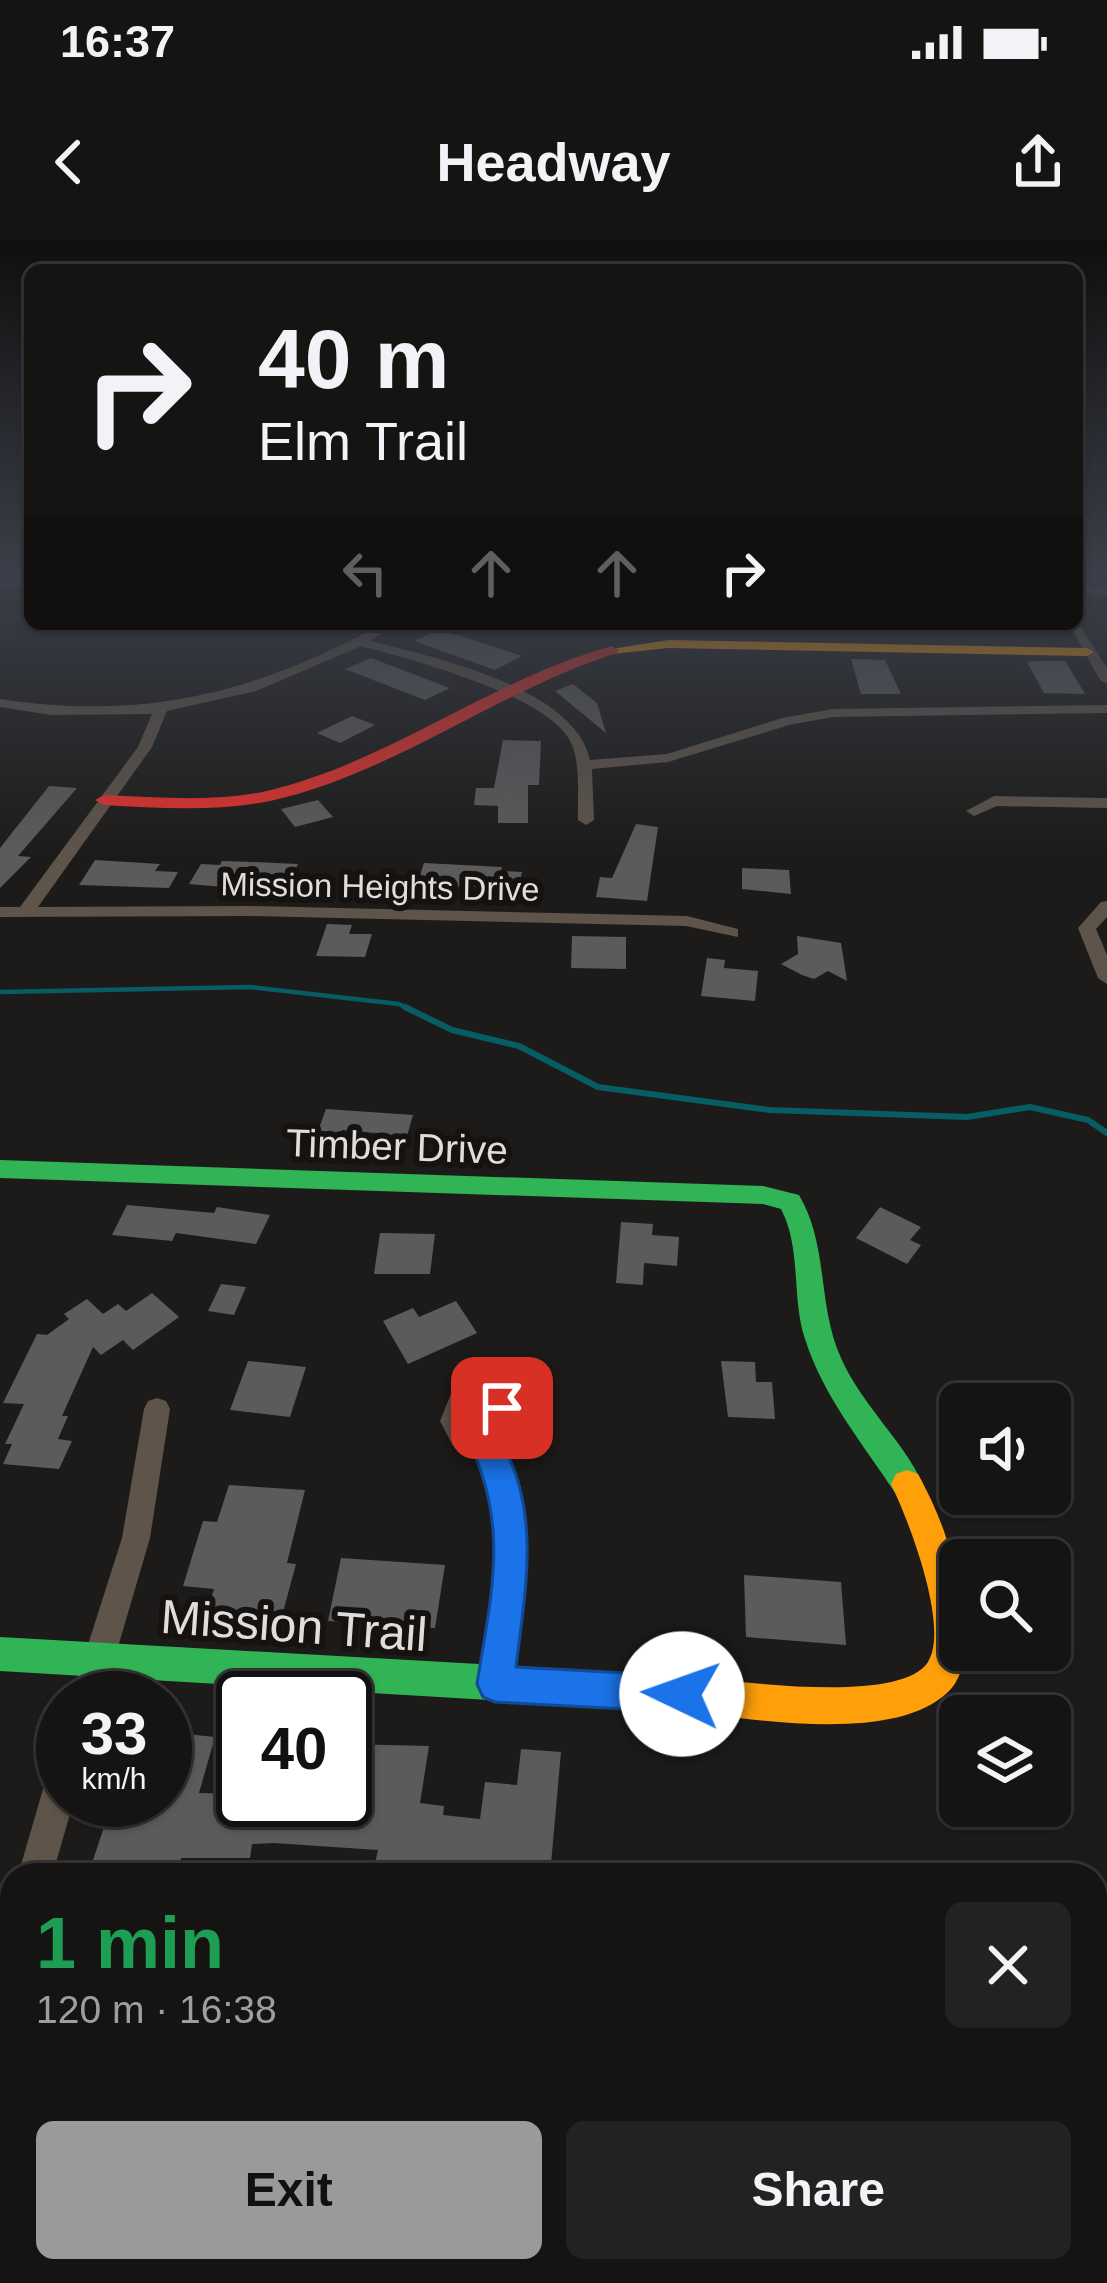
<!DOCTYPE html>
<html lang="en">
<head>
<meta charset="utf-8">
<style>
	:root { --surface:#161413; --page:#232121; --text:#f1f3f6; --muted:#9e9ea0; --line:#353333; --accent:#9c9a98 }
	body { margin:0; font-family:Helvetica,sans-serif; background:var(--page); color:var(--text); height:100vh; display:flex; flex-direction:column; font-size:45px; white-space:nowrap }
	* { box-sizing:border-box; margin:0 }
	p { font-size:39px; color:var(--muted) }
	.icon { flex:none; width:66px; height:66px; fill:none; stroke:currentColor; stroke-width:2; stroke-linecap:round; stroke-linejoin:round }
	.map { position:relative; flex:1; overflow:hidden }
	.panel { position:absolute; left:0px; top:1623px; width:1107px; height:420px; display:flex; flex-direction:column; background:var(--surface); border-radius:36px 36px 0 0; box-shadow:0 3px 9px #0004,0 0 0 3px var(--line) }
	.panel>* { flex:none }
	.hud { position:absolute; left:24px; top:24px; width:1059px; height:366px; border-radius:18px; box-shadow:0 3px 9px #0004,0 0 0 3px var(--line); background:#161413; color:var(--text); overflow:hidden }
	.buttons { position:absolute; left:939px; top:1143px; display:grid; gap:24px }
	.buttons a { display:grid; place-items:center; width:132px; height:132px; border-radius:18px; background:var(--surface); box-shadow:0 3px 9px #0004,0 0 0 3px var(--line); font-size:60px }
	.speed { position:absolute; left:36px; top:1431px; display:flex; gap:24px; font-size:60px; font-weight:700; text-align:center }
	.speed>* { display:grid; place-content:center; width:156px; height:156px; border-radius:50%; background:var(--surface); box-shadow:0 3px 9px #0004,0 0 0 3px var(--line); line-height:1 }
	.speed small { font-size:30px; font-weight:400 }
	.speed .limit { border:6px solid #111; border-radius:18px; background:#fff; color:#111 }
	.pin { position:absolute; display:grid; place-items:center; width:102px; height:102px; color:#fff; margin:-51px; border-radius:24px; box-shadow:0 6px 18px #0006 }
	.me { position:absolute; width:132px; margin:-66px; rotate:273deg; stroke-linejoin:round; filter:drop-shadow(0 0 9px #0008) }
	.turn { display:flex; align-items:center; gap:42px; height:252px; padding:0 36px; font-size:54px }
	.turn .icon { width:156px; height:156px; stroke-width:2.5 }
	.turn b { display:block; font-size:84px; line-height:102px }
	.lanes { display:flex; align-items:center; height:114px; padding:0 36px; background:#0003; justify-content:center; gap:60px; direction:ltr }
	.lanes .off { opacity:.35 }
	.round { display:grid; place-items:center; flex:none; width:126px; height:126px; border-radius:18px; background:var(--page) }
	.head { display:flex; align-items:center; justify-content:space-between; height:204px; padding:0 36px }
	h1 { font-size:72px; font-weight:600; line-height:90px; color:#1e9e55 }
	.button { display:flex; gap:24px; margin-top:auto; padding:24px 36px }
	.button a { flex:1; height:138px; border-radius:18px; background:var(--accent); color:#111; font-size:48px; font-weight:600; line-height:138px; text-align:center }
	.button a+a { background:var(--page); color:var(--text) }
	.status { display:flex; justify-content:space-between; align-items:center; height:84px; padding:0 60px; background:var(--surface); direction:ltr }
	.status svg { height:33px; fill:currentColor }
	header { display:flex; justify-content:space-between; align-items:center; height:156px; padding:0 36px; background:var(--surface); font-size:54px; font-weight:600 }
	.map>svg:first-child { display:block }
	.lines { fill:none; stroke-linecap:round; stroke-linejoin:round }
	.stream-far1 { stroke:#075d64; stroke-width:4.5 }
	.stream { stroke:#075d64; stroke-width:6 }
	.building { fill:#5c5b5b }
	.street { fill:#5e544a; fill-rule:evenodd }
	.fast { fill:#30b455; fill-rule:evenodd }
	.slow { fill:#ff9f0a; fill-rule:evenodd }
	.jam { fill:#e5322d; fill-rule:evenodd }
	.route { fill:#1a73e8; stroke:#114b97; stroke-width:3 }
	.labels { text-anchor:middle; stroke-width:12; stroke-linejoin:round; paint-order:stroke }
	.far-street-label { font-size:33px; fill:#e0dedc; stroke:#15120f }
	.street-label { font-size:39px; fill:#e0dedc; stroke:#15120f }
	.near-street-label { font-size:48px; fill:#e0dedc; stroke:#15120f }
</style>
</head>
<body>
<div class="status"><b>16:37</b><svg viewBox="0 0 49 12"><path d="M0 12V9h3v3zM5 12V6h3v6zM10 12V3h3v9zM15 12V0h3v12zM26 1h20v11H26zM47 4h2v5h-2z"/></svg></div>
<header><svg class="icon" aria-label="back" viewBox="0 0 24 24"><path d="M15 5l-7 7 7 7"/></svg>Headway<svg class="icon" aria-label="share" viewBox="0 0 24 24"><path d="M12 15V3M7 8l5-5 5 5M5 13v7h14v-7"/></svg></header>
<div class="map">
<svg width="1107" height="2043" viewBox="0 0 1107 2043">
	<rect width="100%" height="100%" fill="#1d1b19"/>
	<g class="lines">
		<!-- stream-far1 -->
		<polyline class="stream-far1" points="0,752 250,747 399,764 411,770"/>
		<!-- stream -->
		<polyline class="stream" points="405,767 452,790 519,806 598,847 770,870 967,877 1030,867 1088,880 1107,893"/>
	</g>
	<!-- building -->
	<g class="building">
		<polygon points="437,390 461,396 522,416 495,430 414,401"/>
		<polygon points="371,418 450,448 425,460 345,429"/>
		<polygon points="851,419 885,420 901,454 861,454"/>
		<polygon points="1036,421 1065,421 1085,454 1044,453 1027,422"/>
		<polygon points="573,444 597,463 606,493 555,451"/>
		<polygon points="352,476 375,485 340,503 317,493"/>
		<polygon points="503,500 541,501 539,545 528,545 528,583 498,583 498,566 474,565 476,548 494,548"/>
		<polygon points="49,546 77,548 18,616 31,617 0,648 0,608"/>
		<polygon points="318,560 333,577 295,587 281,569"/>
		<polygon points="636,584 658,587 647,661 596,657 600,637 612,638"/>
		<polygon points="95,620 160,624 155,631 178,632 169,648 79,645"/>
		<polygon points="222,621 252,622 298,624 290,642 263,640 259,650 189,644 201,624 220,625"/>
		<polygon points="424,623 502,627 501,631 522,632 516,657 497,655 498,651 490,650 491,647 416,647"/>
		<polygon points="742,628 789,630 791,654 742,649"/>
		<polygon points="327,684 352,685 349,694 372,694 365,717 316,716"/>
		<polygon points="572,696 626,697 626,729 571,728"/>
		<polygon points="797,696 841,703 847,741 828,731 814,739 802,735 781,724 798,714"/>
		<polygon points="707,718 725,720 724,728 758,731 755,761 701,756"/>
		<polygon points="326,869 413,875 405,903 383,902 386,894 342,890 336,907 313,905"/>
		<polygon points="127,965 214,973 217,967 270,975 256,1004 176,993 172,1001 112,995"/>
		<polygon points="880,967 921,987 910,1000 921,1005 907,1024 856,998"/>
		<polygon points="621,982 653,984 652,995 679,997 677,1026 644,1023 643,1045 616,1043"/>
		<polygon points="380,993 435,994 430,1034 374,1034"/>
		<polygon points="221,1044 246,1047 234,1075 208,1071"/>
		<polygon points="152,1053 179,1077 133,1110 123,1100 101,1115 93,1107 62,1176 68,1176 58,1199 72,1201 59,1229 3,1224 12,1204 5,1204 24,1164 3,1163 37,1094 47,1095 69,1079 64,1074 87,1059 103,1074 118,1064 126,1071"/>
		<polygon points="456,1061 477,1093 408,1124 383,1081 413,1068 419,1077"/>
		<polygon points="248,1121 306,1127 290,1177 230,1170"/>
		<polygon points="721,1121 755,1122 756,1142 772,1142 775,1179 728,1177"/>
		<polygon points="229,1245 305,1250 287,1323 296,1324 279,1387 205,1380 214,1349 183,1346 203,1281 217,1282"/>
		<polygon points="341,1318 445,1325 435,1388 328,1381"/>
		<polygon points="744,1335 841,1342 846,1405 746,1397"/>
		<polygon points="176,1493 215,1497 199,1553 243,1554 243,1560 345,1560 345,1504 429,1506 420,1563 444,1566 443,1575 480,1579 485,1542 517,1545 521,1509 561,1512 550,1635 373,1632 378,1610 274,1603 252,1604 250,1618 181,1618 179,1629 93,1620 113,1560 165,1560 165,1529"/>
	</g>
	<g class="lines">
		<!-- street -->
		<g class="street">
			<polygon points="30,338 30,346 0,350 0,342"/>
			<polygon points="1077,344 1107,348 1107,356 1077,352"/>
			<polygon points="1077,381 1107,428 1107,444 1100,440 1069,384 1077,384"/>
			<path d="M382 384H397L370 401C433 417 574 447 590 520L667 514 782 478 833 469 1107 465V473L833 477 789 485 668 522 592 529 594 580 586 585 578 580C577 556 581 528 572 505 553 456 409 419 361 406L256 451 167 471 152 507 38 667 249 666 687 676 738 689V697L686 686 249 676 0 677V667H20L138 507 152 474 51 475 0 467V459C143 481 256 453 382 384Z"/>
			<polygon points="994,556 1107,558 1107,568 997,566 974,576 966,571"/>
			<polygon points="1107,661 1107,677 1096,689 1107,715 1107,744 1098,738 1078,688 1101,662"/>
			<path d="M478 1143C513 1151 527 1179 502 1207 536 1285 522 1363 511 1444L506 1455 495 1460 484 1455 479 1444C491 1368 509 1289 478 1215L453 1206 440 1181 451 1154ZM475 1166 484 1168 488 1185 478 1192 467 1181 468 1172Z"/>
			<polygon points="157,1158 166,1161 170,1169 150,1298 103,1458 71,1458 122,1298 144,1169 148,1161"/>
			<polygon points="63,1522 63,1560 74,1560 53,1633 18,1635 46,1539 51,1527"/>
		</g>
		<!-- fast -->
		<g class="fast">
			<path d="M0 920 763 946 799 955C829 1006 817 1065 841 1118 861 1164 902 1199 923 1244L918 1254 907 1258 896 1254C863 1204 823 1156 805 1099 791 1057 802 1009 781 969L763 964 0 938Z"/>
			<polygon points="0,1397 675,1435 688,1440 693,1453 688,1466 675,1471 0,1431"/>
		</g>
		<!-- slow -->
		<g class="slow">
			<polygon points="668,400 1087,408 1094,412 1087,416 668,408 612,414 605,410"/>
			<path d="M907 1230 918 1234C953 1299 960 1338 960 1410H966C964 1424 959 1442 948 1452 892 1506 746 1477 675 1471L662 1466 657 1453 662 1440 675 1435C724 1439 899 1467 928 1422 950 1386 908 1279 891 1244L896 1234Z"/>
		</g>
		<!-- jam -->
		<path class="jam" d="M612 406 619 410 617 413C497 451 393 534 270 561 215 572 159 568 104 565L95 560 104 555C159 557 217 563 271 550 392 520 492 439 612 406Z"/>
	</g>
	<!-- sky -->
	<linearGradient id="sky" x2="0" y2="1"><stop stop-color="#100f0e"/><stop offset="0.54" stop-color="#3a3f49"/><stop offset="1" stop-color="#3a3f49" stop-opacity="0"/></linearGradient>
	<rect width="1107" height="617" fill="url(#sky)"/>
	<!-- route -->
	<path class="route" d="M502 1156 513 1159 519 1185 503 1205C541 1275 525 1352 516 1427L682 1436 694 1441 700 1454 694 1467 682 1472 495 1462 483 1457 477 1444C491 1354 510 1288 469 1202L488 1180 491 1159Z"/>
	<g class="labels">
		<!-- far-street labels -->
		<g class="far-street-label">
			<text transform="translate(380 646) rotate(1)" y="12">Mission Heights Drive</text>
		</g>
		<!-- street labels -->
		<g class="street-label">
			<text transform="translate(397 906) rotate(2)" y="14">Timber Drive</text>
		</g>
		<!-- near-street labels -->
		<g class="near-street-label">
			<text transform="translate(294 1385) rotate(4)" y="17">Mission Trail</text>
		</g>
	</g>
</svg>
<div class="buttons">
<a><svg class="icon" aria-label="sound" viewBox="0 0 24 24"><path d="M4 9h4l5-4v14l-5-4H4zM17 9q2 3 0 6"/></svg></a>
<a><svg class="icon" aria-label="search" viewBox="0 0 24 24"><circle cx="10" cy="10" r="6"/><path d="M15 15l6 6"/></svg></a>
<a><svg class="icon" aria-label="layers" viewBox="0 0 24 24"><path d="M12 4l9 5-9 5-9-5zM3 14l9 5 9-5"/></svg></a>
</div>
<div class="speed"><div>33<small>km/h</small></div><div class="limit">40</div></div>
<div class="pin" style="left:502px;top:1168px;background:#d93025"><svg class="icon" aria-label="arrive" viewBox="0 0 24 24"><path d="M6 21V4h12l-3 4 3 4H6"/></svg></div>
<svg class="me" style="left:682px;top:1454px" viewBox="-20 -20 40 40"><circle r="19" fill="#fff"/><path d="M0-13L10 11 0 6-10 11z" fill="#1a73e8"/></svg>
<div class="hud">
<div class="turn"><svg class="icon" aria-label="right" viewBox="0 0 24 24"><path d="M7 20v-9h11M14 6l5 5-5 5"/></svg><div><b>40 m</b>Elm Trail</div></div>
<div class="lanes"><svg class="icon off" aria-label="left" viewBox="0 0 24 24"><path d="M17 20v-9H6M10 6l-5 5 5 5"/></svg><svg class="icon off" aria-label="ahead" viewBox="0 0 24 24"><path d="M12 20V5M6 11l6-6 6 6"/></svg><svg class="icon off" aria-label="ahead" viewBox="0 0 24 24"><path d="M12 20V5M6 11l6-6 6 6"/></svg><svg class="icon" aria-label="right" viewBox="0 0 24 24"><path d="M7 20v-9h11M14 6l5 5-5 5"/></svg></div>
</div>
<section class="panel">
<div class="head"><div><h1>1 min</h1><p>120 m · 16:38</p></div><a class="round"><svg class="icon" aria-label="close" viewBox="0 0 24 24"><path d="M6 6l12 12M18 6L6 18"/></svg></a></div>
<div class="button"><a>Exit</a><a>Share</a></div>
</section>
</div>
</body>
</html>
